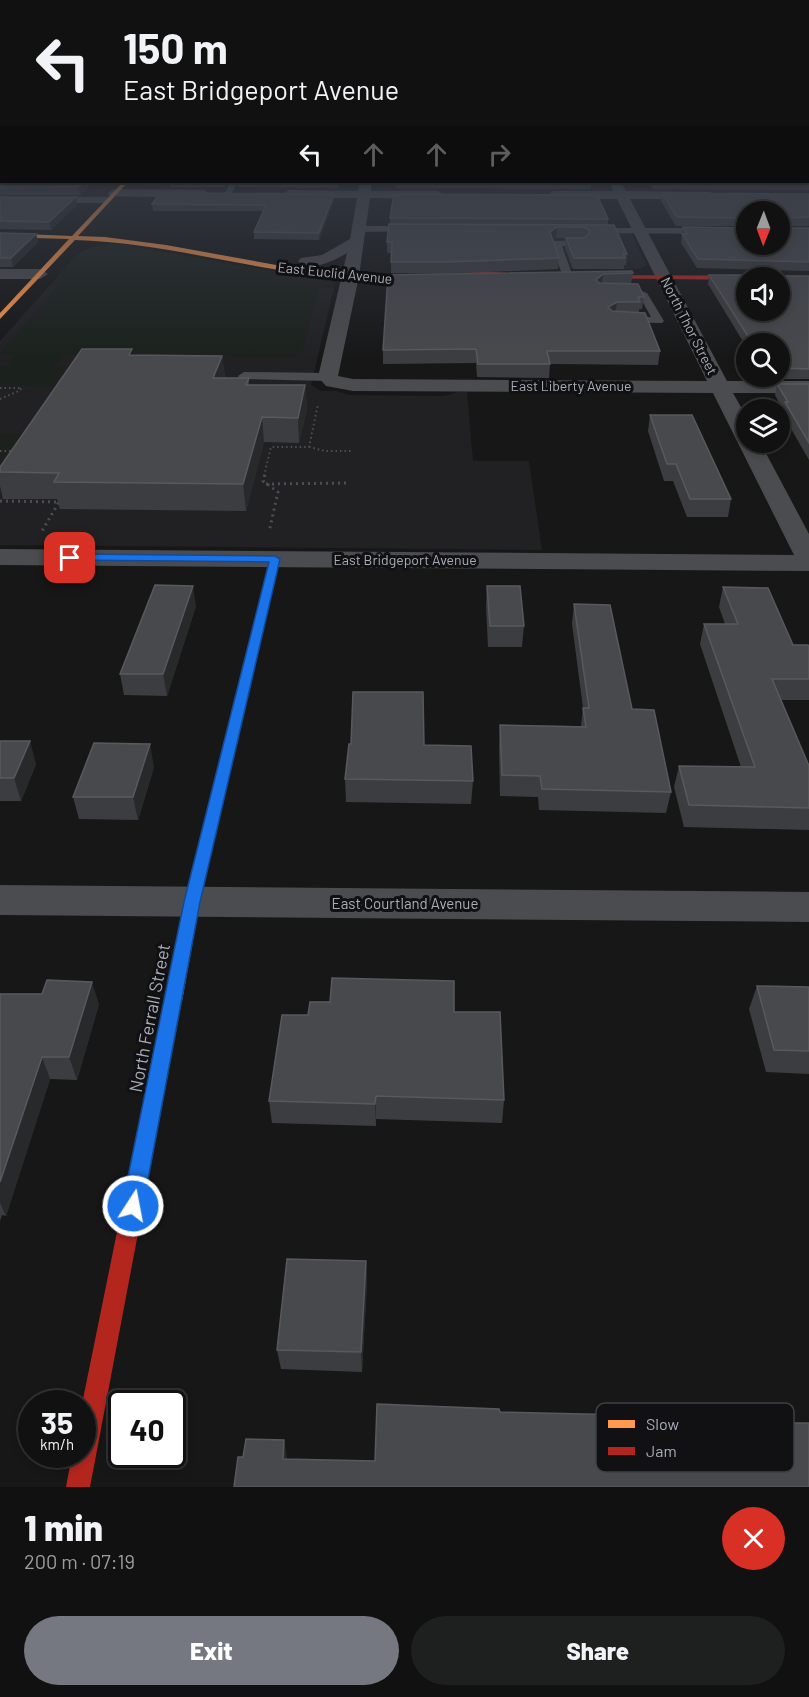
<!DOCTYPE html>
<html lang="en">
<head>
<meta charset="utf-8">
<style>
	:root { --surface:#111; --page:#1e1f1f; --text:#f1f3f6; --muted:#9c9d9f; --line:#303131; --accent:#757880 }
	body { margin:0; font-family:Barlow,sans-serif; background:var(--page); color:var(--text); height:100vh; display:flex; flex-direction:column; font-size:22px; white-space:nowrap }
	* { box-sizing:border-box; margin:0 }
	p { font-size:20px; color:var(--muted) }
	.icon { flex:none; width:33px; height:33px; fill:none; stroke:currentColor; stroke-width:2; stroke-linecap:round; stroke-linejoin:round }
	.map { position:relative; height:1487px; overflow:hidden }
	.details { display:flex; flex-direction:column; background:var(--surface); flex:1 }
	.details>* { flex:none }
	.top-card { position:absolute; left:0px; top:0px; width:810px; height:183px; box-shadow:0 3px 9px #0003,0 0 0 2px var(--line); background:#111; color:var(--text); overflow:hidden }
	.needle { width:39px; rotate:181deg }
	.controls { position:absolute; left:736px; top:201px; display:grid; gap:12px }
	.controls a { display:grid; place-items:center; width:54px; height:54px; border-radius:50%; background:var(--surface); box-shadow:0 3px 9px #0003,0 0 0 2px var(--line); font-size:30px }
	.speed { position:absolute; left:18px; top:1390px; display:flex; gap:12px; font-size:30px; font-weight:700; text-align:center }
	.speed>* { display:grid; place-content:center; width:78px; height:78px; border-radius:50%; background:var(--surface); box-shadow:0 3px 9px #0003,0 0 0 2px var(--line); line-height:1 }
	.speed small { font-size:15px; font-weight:400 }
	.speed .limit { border:3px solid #111; border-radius:9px; background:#fff; color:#111 }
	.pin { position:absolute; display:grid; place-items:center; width:51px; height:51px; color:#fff; margin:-26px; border-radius:12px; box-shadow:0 3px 9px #0006 }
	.me { position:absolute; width:66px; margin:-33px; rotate:11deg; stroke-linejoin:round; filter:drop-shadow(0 0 4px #0008) }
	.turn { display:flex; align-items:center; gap:21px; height:126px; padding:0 24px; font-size:27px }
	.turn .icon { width:78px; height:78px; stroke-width:2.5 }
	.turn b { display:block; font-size:42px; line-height:51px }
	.lanes { display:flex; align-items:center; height:57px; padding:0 24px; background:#0003; justify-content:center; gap:30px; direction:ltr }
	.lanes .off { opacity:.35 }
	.round { display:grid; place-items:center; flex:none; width:63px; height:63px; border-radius:32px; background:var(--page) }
	.headline { display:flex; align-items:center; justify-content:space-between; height:102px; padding:0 24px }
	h1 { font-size:36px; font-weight:800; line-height:45px }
	.button { display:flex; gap:12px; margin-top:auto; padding:12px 24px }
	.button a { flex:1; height:69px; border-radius:36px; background:var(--accent); color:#fff; font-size:24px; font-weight:800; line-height:69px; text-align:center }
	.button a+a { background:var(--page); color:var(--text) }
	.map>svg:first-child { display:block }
	.built { fill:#212124 }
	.green { fill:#1b211c }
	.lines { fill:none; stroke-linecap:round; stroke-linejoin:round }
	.path-far1 { stroke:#4d4e52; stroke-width:2; stroke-dasharray:1.5 3; stroke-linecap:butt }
	.path { stroke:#4d4e52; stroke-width:3; stroke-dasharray:2 4; stroke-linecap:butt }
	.lane { fill:#4b4c50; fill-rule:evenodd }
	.street { fill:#4b4c50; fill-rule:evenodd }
	.slow { fill:#ff974d; fill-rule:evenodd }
	.jam { fill:#b3261e; fill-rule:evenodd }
	.wall { fill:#3c3d40 }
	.shaded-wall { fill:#28292a }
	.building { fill:#48494d; stroke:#57595e; stroke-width:1.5; fill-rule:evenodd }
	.route { fill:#1a73e8; stroke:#114b97; stroke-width:1.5 }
	.labels { text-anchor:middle; stroke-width:6; stroke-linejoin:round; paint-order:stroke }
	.far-street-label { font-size:14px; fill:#a8adb8; stroke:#111113 }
	.street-label { font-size:15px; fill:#a8adb8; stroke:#111113 }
	.near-street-label { font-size:18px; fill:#a8adb8; stroke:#111113 }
	.key { fill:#111113; stroke:#3e4045; stroke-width:1.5 }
	.key-label { font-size:16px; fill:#a8adb8 }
</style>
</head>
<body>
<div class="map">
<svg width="809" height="1487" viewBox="0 0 809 1487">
	<rect width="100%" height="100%" fill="#171717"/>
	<!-- built -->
	<g class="built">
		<polygon points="536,230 629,230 647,265 640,269 547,268"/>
		<polygon points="50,285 334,288 311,385 321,391 336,391 349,395 444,396 457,392 467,392 473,461 529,461 542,550 0,545 0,341"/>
	</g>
	<!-- green -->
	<g class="green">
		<path d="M118 244 335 282 334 288H319L303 346 295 357 64 355 56 366 8 365 16 355 0 354 58 285H50C74 259 79 243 118 244Z"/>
		<polygon points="0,366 66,367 52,387 0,386"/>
		<polygon points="0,433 28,433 6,464 0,464"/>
	</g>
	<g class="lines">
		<!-- path-far1 -->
		<g class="path-far1">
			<polyline points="0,388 21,388"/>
			<polyline points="0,399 19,391 23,386"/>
			<polyline points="309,447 325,451 353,451"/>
			<polyline points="0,451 14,451"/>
			<polyline points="264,476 271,447 309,447 318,404"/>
		</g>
		<!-- path -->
		<g class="path">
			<polyline points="265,475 263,481 278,492 269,532"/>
			<polyline points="266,484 349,483"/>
			<polyline points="0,501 59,502 42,531"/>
		</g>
		<!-- lane -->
		<g class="lane">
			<rect x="808" y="164" width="1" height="4"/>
			<polygon points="230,182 238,182 230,196 224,196"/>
			<polygon points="0,197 108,197 112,200 108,203 0,203"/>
			<polygon points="415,226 420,229 418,231 359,232 354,229 359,226"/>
			<polygon points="584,228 747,228 747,234 587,233 584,232"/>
			<polygon points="553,241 594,240 599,243 594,246 562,246 573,277 568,280 563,277 551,243"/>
			<polygon points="616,288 634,288 647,293 664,321 662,323 615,322 613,320 619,317 651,317 640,297 612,293 611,291"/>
			<polygon points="244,372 328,373 334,377 328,381 240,379 238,376"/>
		</g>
		<!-- street -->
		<g class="street">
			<path d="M360 182H372L371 191H438L444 195 438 199 370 198 359 276 338 376 353 379 707 381 617 199H553L547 195 553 191H613L609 182H621L626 191 710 192 711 195 705 199H630L727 381H809V393H733L747 418V442H760L809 534V571L0 565V549L794 555 713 393 353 391 326 386 318 377 347 253C335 260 311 273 298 261L301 258 322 255 350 239 357 198H289L283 194 289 190 358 191Z"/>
			<polygon points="114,189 204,190 210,194 204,198 109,196 108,193"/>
			<polygon points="0,269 40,269 48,274 40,279 0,279"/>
			<polygon points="0,885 809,892 809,922 0,915"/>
		</g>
		<!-- slow -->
		<g class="slow">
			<path d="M123 182H128L78 236 105 237 166 245 293 268 436 281 433 283C386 282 338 279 292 272 219 261 148 242 75 240L0 319V313L69 239 0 237V233L72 236Z"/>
			<polygon points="254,641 260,645 200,902 182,1001 179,1006 173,1008 167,1006 164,1001 184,902 248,645"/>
		</g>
		<!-- jam -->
		<g class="jam">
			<polygon points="429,268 526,274 529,276 526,278 427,271"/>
			<polygon points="586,275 809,276 809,280 780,280 780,278 747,278 747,280 584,278"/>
			<polygon points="275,556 280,559 260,645 254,649 250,648 248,645 270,559"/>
			<polygon points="173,994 179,996 182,1001 90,1487 66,1487 72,1455 82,1455 82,1404 164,1001 167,996"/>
		</g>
	</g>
	<!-- wall -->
	<g class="wall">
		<polygon points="809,171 809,190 653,189 649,182 808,182"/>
		<polygon points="0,172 2,182 93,182 80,195 0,195"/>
		<polygon points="170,182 229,182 225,187 170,187"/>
		<polygon points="237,182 339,182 338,188 238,187"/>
		<polygon points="394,182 591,182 591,189 396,188 396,182"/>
		<polygon points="662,193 809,194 809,226 780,226 782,228 809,228 809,271 697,268 681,243 683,227 780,244 747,212 747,226 676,226 661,201"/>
		<polygon points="0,197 76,197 77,205 51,230 0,229"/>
		<polygon points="334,200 319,240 254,239 254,232 263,211 153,211 152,204"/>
		<polygon points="390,218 608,219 608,225 627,254 626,265 624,265 624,269 573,269 565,248 566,238 556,238 553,240 559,258 558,269 445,274 391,273 391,253 387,253 387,242 390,224"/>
		<polygon points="0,233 36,234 38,242 13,267 0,267"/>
		<polygon points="633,273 631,284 644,297 642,309 639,309 639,313 660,351 658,365 550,364 549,378 477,377 476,363 383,364 383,350 388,275"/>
		<polygon points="709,275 809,276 809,379 766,379 764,376 780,376 780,344 747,344 747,348 708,284"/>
		<polygon points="133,355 222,356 225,378 249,378 249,385 305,385 307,409 299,443 264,442 246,511 60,509 57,499 3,499 0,486 0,467"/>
		<polygon points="777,384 809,384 809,460 782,413 783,410 775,395"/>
		<polygon points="650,415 731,499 728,517 687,517 673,481 664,481 648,431"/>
		<polygon points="487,586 524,626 522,647 488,647 486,606"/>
		<polygon points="723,587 793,645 809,647 809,700 781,700 809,766 809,830 684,827 674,787 679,766 741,767 700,644 704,624 725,624 719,607"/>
		<polygon points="574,604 632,709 671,792 666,813 539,810 538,797 500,796 499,746 500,725 581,726 583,708 572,624"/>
		<polygon points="196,606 167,696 124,695 120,674"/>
		<polygon points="0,741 36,764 21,801 0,801"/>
		<polygon points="424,745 473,781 471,804 346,802 345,779"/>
		<polygon points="154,767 138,820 79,819 73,797"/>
		<polygon points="757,986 809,987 809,1074 766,1072 749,1009"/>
		<polygon points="0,994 99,1004 77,1080 50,1079 6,1216 2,1215 0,1221"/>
		<polygon points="454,1012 504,1100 502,1123 376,1119 376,1126 272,1123 269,1101 308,1015"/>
		<polygon points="366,1261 367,1282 362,1372 281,1369 277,1350"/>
	</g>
	<!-- shaded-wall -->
	<g class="shaded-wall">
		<polygon points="84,182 93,182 80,195 78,187"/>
		<polygon points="225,182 229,182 225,187"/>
		<polygon points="334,194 334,200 319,240 319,233"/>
		<polygon points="76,197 77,205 51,230 49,222"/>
		<polygon points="557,227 556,238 549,242 550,232"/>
		<polygon points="36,234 38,242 13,267 11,258"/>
		<polygon points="603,274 602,286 596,280"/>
		<polygon points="617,302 615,315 608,307"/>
		<polygon points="222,356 225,379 213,378"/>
		<polygon points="305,385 307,409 299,443 298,418"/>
		<polygon points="262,417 264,442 246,511 243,484"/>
		<polygon points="193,586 196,606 167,696 163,674"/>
		<polygon points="30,741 36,764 21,801 14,778"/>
		<polygon points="150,744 154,767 138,820 133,797"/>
		<polygon points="92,982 99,1004 77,1080 69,1057"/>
		<polygon points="42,1057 50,1079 6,1216 0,1203 0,1182"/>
		<polygon points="376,1096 376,1126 375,1104"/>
		<polygon points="366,1261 367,1282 362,1372 361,1352"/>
		<polygon points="284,1440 287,1458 287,1476 283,1459"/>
	</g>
	<!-- building -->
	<g class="building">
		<polygon points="0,152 2,152 2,161 0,162"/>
		<polygon points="2,171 2,182 84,182 78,187 0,188 0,172"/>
		<polygon points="808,171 809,183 694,182 808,182"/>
		<polygon points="160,193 334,194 319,233 254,232 266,205 152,204"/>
		<polygon points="662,193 809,194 809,217 780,218 780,220 780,212 747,212 747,218 677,217"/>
		<polygon points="394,194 597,195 608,219 390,218"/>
		<polygon points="0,197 76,197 49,222 0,221"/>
		<polygon points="389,224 614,225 627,254 623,254 625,258 574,258 566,238 583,238 589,234 589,230 583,227 557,227 550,232 559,258 445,262 391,262 392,242 387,242"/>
		<polygon points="780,226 782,228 809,228 809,262 698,259 682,234 687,234 683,227 747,228 747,244 780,244"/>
		<polygon points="0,233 36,234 11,258 0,258"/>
		<polygon points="632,271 633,273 603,274 596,280 599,283 638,284 644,297 638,297 640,302 617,302 608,307 612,311 645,313 660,351 547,351 550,364 478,364 476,349 383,350 388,275"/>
		<path d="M751 271H780L782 276H809V369L780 368V344H753L709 275H749ZM747 278H780V310H747Z"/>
		<polygon points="82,349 132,349 129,355 222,356 213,378 249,378 246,385 305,385 298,418 262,417 243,484 54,482 59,473 0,472 0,467"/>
		<polygon points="777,384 809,384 809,443 785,402 788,402"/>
		<polygon points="650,415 692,415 731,499 690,499 676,464 667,464"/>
		<polygon points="155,585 193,586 163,674 120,674"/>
		<polygon points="487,586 520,586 524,626 490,626"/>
		<polygon points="723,587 768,588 793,645 808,645 809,647 809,679 772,679 809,766 809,808 689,805 679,766 755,767 704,624 738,624"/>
		<polygon points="574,604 610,605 632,709 654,710 671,792 542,789 540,776 502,775 500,725 586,727 583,708 589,708"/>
		<polygon points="353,692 423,692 424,745 471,746 473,781 345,779 349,744 351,744"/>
		<polygon points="0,741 30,741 14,778 0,778"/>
		<polygon points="94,743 150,744 133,797 73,797"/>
		<polygon points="332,978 454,981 454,1012 500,1012 504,1100 376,1096 375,1104 269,1101 282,1015 308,1015 310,1002 330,1002"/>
		<polygon points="47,980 92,982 69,1057 42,1057 0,1182 0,994 42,994"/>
		<polygon points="757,986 809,987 809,1051 774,1050"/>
		<polygon points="287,1259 366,1261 361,1352 277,1350"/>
		<polygon points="377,1404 499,1409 500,1412 671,1416 672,1423 809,1423 809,1487 234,1487 238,1457 243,1457 246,1439 284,1440 283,1459 375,1461"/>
	</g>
	<!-- sky -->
	<linearGradient id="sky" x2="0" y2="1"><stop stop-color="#0d0d0d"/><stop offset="0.42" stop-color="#363c47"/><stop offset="1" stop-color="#363c47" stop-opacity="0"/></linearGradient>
	<rect width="809" height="360" fill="url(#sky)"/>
	<!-- route -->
	<polygon class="route" points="70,554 275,556 280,559 200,902 143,1206 140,1213 133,1216 125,1213 122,1206 184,902 269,562 66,560 64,558"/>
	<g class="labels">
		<!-- far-street labels -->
		<g class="far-street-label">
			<text transform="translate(335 273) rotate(6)" y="5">East Euclid Avenue</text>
			<text transform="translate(689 326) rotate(63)" y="5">North Thor Street</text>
			<text x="571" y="391">East Liberty Avenue</text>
			<text x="405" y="565">East Bridgeport Avenue</text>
		</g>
		<!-- street labels -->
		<g class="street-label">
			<text x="405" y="909">East Courtland Avenue</text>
		</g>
		<!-- near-street labels -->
		<g class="near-street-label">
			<text transform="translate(150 1018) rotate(-79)" y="6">North Ferrall Street</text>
		</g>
	</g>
	<!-- legend -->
	<rect x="596" y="1403" width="198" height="69" rx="9" class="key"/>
	<rect x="608" y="1420" width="27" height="8" fill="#ff974d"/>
	<rect x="608" y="1447" width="27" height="8" fill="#b3261e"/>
	<g class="key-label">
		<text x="646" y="1430">Slow</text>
		<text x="646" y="1457">Jam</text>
	</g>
</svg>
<div class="controls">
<a><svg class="needle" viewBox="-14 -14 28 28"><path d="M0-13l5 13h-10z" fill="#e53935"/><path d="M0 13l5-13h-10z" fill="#9c9d9f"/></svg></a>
<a><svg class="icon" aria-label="sound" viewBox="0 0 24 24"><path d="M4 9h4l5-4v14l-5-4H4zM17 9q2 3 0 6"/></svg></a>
<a><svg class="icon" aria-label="search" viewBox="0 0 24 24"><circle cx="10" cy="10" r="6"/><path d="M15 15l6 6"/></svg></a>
<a><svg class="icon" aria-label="layers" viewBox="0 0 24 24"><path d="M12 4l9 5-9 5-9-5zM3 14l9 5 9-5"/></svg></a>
</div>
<div class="speed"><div>35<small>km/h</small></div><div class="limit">40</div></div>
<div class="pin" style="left:70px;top:558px;background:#d93025"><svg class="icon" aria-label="arrive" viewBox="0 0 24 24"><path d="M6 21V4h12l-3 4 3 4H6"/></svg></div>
<svg class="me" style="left:133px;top:1206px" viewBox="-20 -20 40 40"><circle r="17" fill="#1a73e8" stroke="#fff" stroke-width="3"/><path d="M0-11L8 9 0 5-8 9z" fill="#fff"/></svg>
<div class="top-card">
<div class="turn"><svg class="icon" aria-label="left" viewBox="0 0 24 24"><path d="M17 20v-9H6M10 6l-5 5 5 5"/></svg><div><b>150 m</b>East Bridgeport Avenue</div></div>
<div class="lanes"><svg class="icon" aria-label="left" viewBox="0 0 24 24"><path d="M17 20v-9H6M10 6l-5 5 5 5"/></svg><svg class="icon off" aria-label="ahead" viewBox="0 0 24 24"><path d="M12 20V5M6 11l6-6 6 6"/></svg><svg class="icon off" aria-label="ahead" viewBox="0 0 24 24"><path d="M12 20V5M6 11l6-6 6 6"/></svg><svg class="icon off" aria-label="right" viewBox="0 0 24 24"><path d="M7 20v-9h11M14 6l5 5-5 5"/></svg></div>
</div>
</div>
<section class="details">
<div class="headline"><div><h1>1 min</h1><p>200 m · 07:19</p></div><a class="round" style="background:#d93025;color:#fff"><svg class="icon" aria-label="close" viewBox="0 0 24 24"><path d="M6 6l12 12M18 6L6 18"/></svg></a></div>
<div class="button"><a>Exit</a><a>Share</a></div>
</section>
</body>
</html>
